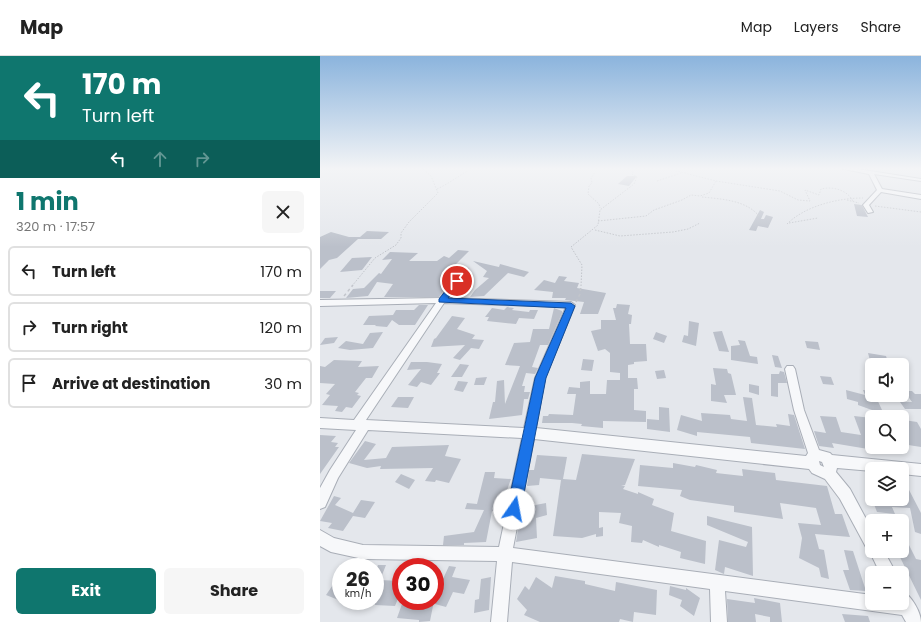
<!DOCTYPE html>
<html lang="en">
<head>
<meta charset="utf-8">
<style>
	:root { --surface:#fff; --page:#f6f6f6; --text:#222; --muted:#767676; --line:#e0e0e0; --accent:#0f766e }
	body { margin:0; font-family:Poppins,sans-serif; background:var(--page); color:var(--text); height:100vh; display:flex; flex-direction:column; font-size:15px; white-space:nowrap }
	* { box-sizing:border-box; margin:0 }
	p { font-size:13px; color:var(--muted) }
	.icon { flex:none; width:22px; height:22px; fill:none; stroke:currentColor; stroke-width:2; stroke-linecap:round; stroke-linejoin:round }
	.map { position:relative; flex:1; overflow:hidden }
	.details { display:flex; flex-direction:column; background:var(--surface); width:320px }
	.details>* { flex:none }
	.hud { background:#0f766e; color:#fff; overflow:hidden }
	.buttons { position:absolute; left:545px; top:302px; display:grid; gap:8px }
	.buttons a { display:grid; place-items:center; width:44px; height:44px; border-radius:6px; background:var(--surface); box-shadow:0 2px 6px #0003; font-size:20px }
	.speed { position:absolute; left:12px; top:502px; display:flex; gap:8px; font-size:20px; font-weight:700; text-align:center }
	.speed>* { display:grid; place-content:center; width:52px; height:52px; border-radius:50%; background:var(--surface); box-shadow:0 2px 6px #0003; line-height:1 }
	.speed small { font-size:10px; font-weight:400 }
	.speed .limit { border:6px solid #d22; background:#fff; color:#111 }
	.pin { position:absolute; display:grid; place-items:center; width:34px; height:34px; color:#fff; margin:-17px; border:2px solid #fff; border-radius:50%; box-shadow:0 1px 4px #0007 }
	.me { position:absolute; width:44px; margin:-22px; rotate:12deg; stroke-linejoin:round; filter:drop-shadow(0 0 3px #0008) }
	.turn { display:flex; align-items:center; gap:14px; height:84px; padding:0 16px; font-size:18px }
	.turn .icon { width:52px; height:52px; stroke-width:2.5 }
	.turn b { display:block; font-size:28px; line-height:34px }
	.lanes { display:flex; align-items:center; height:38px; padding:0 16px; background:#0003; justify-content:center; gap:20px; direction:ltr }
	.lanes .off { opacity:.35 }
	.round { display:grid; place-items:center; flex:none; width:42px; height:42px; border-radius:6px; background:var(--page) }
	.overview { display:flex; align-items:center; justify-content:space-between; height:68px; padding:0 16px }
	h1 { font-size:24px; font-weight:700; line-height:30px; color:var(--accent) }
	.cta { display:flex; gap:8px; margin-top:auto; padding:8px 16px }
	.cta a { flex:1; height:46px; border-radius:6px; background:var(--accent); color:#fff; font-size:16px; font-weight:700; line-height:46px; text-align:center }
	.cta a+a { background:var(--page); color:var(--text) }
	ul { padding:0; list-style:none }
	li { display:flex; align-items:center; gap:12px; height:50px; margin:0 8px 6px; padding:0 8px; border:2px solid var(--line); border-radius:6px }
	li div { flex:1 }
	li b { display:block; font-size:15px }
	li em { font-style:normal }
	header { display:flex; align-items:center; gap:24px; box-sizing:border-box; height:56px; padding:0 20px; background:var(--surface); border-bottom:1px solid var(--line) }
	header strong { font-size:19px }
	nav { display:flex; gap:22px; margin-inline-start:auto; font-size:14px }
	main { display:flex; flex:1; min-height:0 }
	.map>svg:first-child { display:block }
	.building { fill:#bbc0ca }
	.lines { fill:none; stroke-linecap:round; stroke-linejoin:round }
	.street-casing { stroke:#a9aeb7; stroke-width:2 }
	.path-far1 { stroke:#c2c5cb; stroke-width:1; stroke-dasharray:1.5 1.5; stroke-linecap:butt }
	.path { stroke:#c2c5cb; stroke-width:1.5; stroke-dasharray:3 3; stroke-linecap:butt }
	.street { fill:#f7f8fa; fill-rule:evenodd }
	.route { fill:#1a73e8; stroke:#114b97 }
</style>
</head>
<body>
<header>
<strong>Map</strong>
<nav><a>Map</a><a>Layers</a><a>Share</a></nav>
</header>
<main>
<section class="details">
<div class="hud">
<div class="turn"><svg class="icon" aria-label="left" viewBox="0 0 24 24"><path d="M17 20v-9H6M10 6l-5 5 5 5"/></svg><div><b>170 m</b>Turn left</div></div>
<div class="lanes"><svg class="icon" aria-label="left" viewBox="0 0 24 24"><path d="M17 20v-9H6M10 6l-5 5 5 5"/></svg><svg class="icon off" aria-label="ahead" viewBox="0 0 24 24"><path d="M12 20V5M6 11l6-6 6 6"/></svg><svg class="icon off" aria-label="right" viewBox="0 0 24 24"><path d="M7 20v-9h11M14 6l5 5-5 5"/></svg></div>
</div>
<div class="overview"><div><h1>1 min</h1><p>320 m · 17:57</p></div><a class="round"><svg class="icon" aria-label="close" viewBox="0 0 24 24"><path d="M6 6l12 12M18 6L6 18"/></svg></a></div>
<ul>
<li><svg class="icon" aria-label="left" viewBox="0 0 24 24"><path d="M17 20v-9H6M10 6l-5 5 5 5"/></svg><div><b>Turn left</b></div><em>170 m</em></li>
<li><svg class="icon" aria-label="right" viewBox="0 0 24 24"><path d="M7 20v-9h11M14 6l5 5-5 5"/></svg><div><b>Turn right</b></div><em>120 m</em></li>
<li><svg class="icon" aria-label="arrive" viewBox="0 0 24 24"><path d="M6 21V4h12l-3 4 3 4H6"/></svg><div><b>Arrive at destination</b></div><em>30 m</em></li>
</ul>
<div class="cta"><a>Exit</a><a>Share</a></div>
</section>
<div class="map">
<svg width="601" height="566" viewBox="0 0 601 566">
	<rect width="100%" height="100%" fill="#e4e7ec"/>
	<!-- building -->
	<g class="building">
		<polygon points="307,120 317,120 309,130 298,128"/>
		<polygon points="534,148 542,149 548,161 537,160"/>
		<polygon points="440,154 444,156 441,163 444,163 446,159 453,161 448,172 438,170 436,175 429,174"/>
		<polygon points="47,175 69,176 61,183 38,183 17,202 9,204 0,213 0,181 11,176 29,181 40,181"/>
		<polygon points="138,194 149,195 132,212 134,212 131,215 138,216 119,241 64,241 73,228 57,226 48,240 26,242 33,233 44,232 59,217 61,218 72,203 62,204 70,196 98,197 89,205 117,205 124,200 129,202"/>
		<polygon points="52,201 42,214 20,216 32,202"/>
		<polygon points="153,205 179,211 180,208 209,216 204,221 188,217 164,240 150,241 155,234 169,222 163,221 167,215"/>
		<polygon points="149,217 153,218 135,241 131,241"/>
		<polygon points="239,220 247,221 244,225 259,227 257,232 286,237 278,258 260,258 264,246 245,244 246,242 232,242 233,236 214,234 224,224 235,227"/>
		<polygon points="0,235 16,235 10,242 0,242"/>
		<polygon points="297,248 310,249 308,258 312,259 311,268 309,268 310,288 326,288 327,305 314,306 314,308 308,309 308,322 317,322 318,333 314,333 314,354 326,355 326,366 283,365 283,372 261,370 262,368 252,367 222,367 223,360 228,360 229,358 253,359 256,338 247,338 249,331 260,332 260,326 270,325 270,338 286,338 287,324 300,324 300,317 290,316 290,297 285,293 278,295 271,275 281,273 281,264 296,264 293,252 296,252"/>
		<polygon points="99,249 108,249 95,269 79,269 72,264 67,271 55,270 56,269 43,269 49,260 73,259 76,254 94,254"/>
		<polygon points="187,251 194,252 192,254 209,256 210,254 218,254 214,263 199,262 196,268 167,265 169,261 165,261 172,252 184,254"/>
		<polygon points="234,252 242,255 242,257 228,289 220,289 212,311 218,312 215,318 206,317 202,330 205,330 204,336 210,336 208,343 204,343 202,359 169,363 173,346 175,346 177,325 184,324 185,348 200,310 185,309 194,287 210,286 213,273 229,273"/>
		<polygon points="132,260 145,262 137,273 155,279 152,283 164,284 159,293 151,292 140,304 133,302 145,289 111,291 114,283 116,282"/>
		<polygon points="369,265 379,267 376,290 362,286 364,279 368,280"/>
		<polygon points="402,275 409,296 399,295 393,276"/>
		<polygon points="63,276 53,292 30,294 18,292 26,285 43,288 50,277"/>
		<polygon points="336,276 347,280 344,287 333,283"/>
		<polygon points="18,281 14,287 0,289 5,282"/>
		<polygon points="418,284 425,285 430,300 437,301 438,308 411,304 411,290 420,289"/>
		<polygon points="485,285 498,286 500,294 487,292"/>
		<polygon points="548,297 566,300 569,309 551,308"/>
		<polygon points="452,299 458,300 462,312 455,311"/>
		<polygon points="263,303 274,304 272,315 261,314"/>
		<polygon points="14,304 42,305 38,311 59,310 52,322 46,322 35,336 39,337 37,339 41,340 32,352 26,351 22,356 15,355 18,350 2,349 10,339 6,338 15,328 0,327 0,310 5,311"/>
		<polygon points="91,306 107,306 122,308 117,317 120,317 111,329 101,326 97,331 88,329 101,313 87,314"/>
		<polygon points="140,308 149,309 142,321 131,321"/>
		<polygon points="393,312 407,313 408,317 411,318 416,339 404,339 407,347 391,345 391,328 396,329"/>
		<polygon points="344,314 346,322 337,323 335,315"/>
		<polygon points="460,315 464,316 467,327 458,327 458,341 451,340 451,318 459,318"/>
		<polygon points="500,320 511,321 514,329 503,328"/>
		<polygon points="167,321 164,329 154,329 156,322"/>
		<polygon points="138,325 148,326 143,336 134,334"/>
		<polygon points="429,328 439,330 439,339 429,336"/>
		<polygon points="526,334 545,339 543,334 552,335 552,339 555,339 562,354 552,354 538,349 538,346 527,343"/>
		<polygon points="584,335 592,335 595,338 601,338 601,353 585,353 580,346 592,346"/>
		<polygon points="78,341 94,341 88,352 71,351"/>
		<polygon points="423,341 432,342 436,369 457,371 456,368 470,370 468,358 474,359 485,393 431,387 430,381 377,376 377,380 357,374 361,359 382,365 381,357 410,359 411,363 427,365"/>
		<polygon points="339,351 349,352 350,376 327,373 327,363 339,364"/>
		<polygon points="500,360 516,361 521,376 541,379 534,360 552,362 552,374 545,373 554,394 512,387 514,392 499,390 494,375 506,377"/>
		<polygon points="584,364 597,366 601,373 601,391 582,388 582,372 589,373"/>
		<polygon points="0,379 16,380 11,386 18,387 15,391 19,391 0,418"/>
		<polygon points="45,385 56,388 44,404 66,402 72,391 129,389 125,400 141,403 129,427 116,424 115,426 105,425 113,412 60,413 61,410 47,412 29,407"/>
		<polygon points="262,398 315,403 305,429 301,429 305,430 303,433 318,438 318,436 334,443 332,449 354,457 351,475 386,485 385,508 360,502 361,496 339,489 339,491 323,484 322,487 311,486 312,470 299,467 301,457 279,456 279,472 283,471 283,480 276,481 276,478 262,482 233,480 241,424 220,422 219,429 207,430 209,414 214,414 217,399 247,401 243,423 256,424"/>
		<polygon points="353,407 375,411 376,409 397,414 396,417 423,420 422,413 455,417 456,424 507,430 515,458 522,458 530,481 495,478 499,493 504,494 509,523 501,521 499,512 479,502 482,482 478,467 501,469 496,452 460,447 463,463 414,456 414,450 370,444 360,440 362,434 318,430 320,409 353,412"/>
		<polygon points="165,416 175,416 174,422 191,423 179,456 172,455 166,486 144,487 144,489 123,489 124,480 154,476 164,454 145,453 147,447 157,448"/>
		<polygon points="81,418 95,424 89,433 75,426"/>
		<polygon points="582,432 588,432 601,457 601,478 595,476 590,452 572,451 575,458 557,456 552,443 582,443"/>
		<polygon points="14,440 21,442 15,449 33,457 41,444 55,446 45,462 33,460 23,475 8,472 12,467 0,465"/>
		<polygon points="226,447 227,459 216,462 217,482 196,486 199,467 211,463 210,450"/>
		<polygon points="387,460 432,471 433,520 405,511 404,518 395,514 399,484 426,491 428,486 387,469"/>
		<polygon points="582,475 596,503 601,504 601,544 577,495 582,495"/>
		<polygon points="524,494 533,495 546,535 530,534 523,514 529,514"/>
		<polygon points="58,509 66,509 60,524 81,525 81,535 75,550 55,549 55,517"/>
		<polygon points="129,510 136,511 132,521 150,524 144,538 133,536 126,551 115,548 115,524 122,525"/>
		<polygon points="21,517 21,545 6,539"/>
		<polygon points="235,520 265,525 265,528 295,535 296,526 337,534 336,559 314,556 313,566 300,563 299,566 220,566 204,559 207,554 197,543 205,530 209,534 216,521 232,532"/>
		<polygon points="171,521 169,554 154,557 155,544 159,543 161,523"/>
		<polygon points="350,530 366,534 366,532 380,542 374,560 360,550 362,544 349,539"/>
		<polygon points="434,542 460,547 462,566 450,566 450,561 435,558 436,566 408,566 407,543 435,547"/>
		<polygon points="90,545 114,545 110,565 99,566 99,564 77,562 82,548 89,548"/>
		<polygon points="522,558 548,560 550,566 525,566"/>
	</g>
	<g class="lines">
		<!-- street casing -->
		<g class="street-casing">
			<g id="street">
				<polygon points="519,112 531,112 601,123 601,125 554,118 562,133 601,139 601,143 561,136 549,149 553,156 548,157 543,149 557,134 549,118"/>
				<path d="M142 213H148L149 215 128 242 251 246 255 249 225 322 216 372 486 400 488 397 474 354 465 313 467 310H473L475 313 484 354 499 394 510 397 512 399 601 408V420L582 418V413H552V415L517 412 516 416 530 433 552 474V495H564L576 517H560L549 494 547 493 520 443 505 423 492 417 489 413 214 383 193 492 552 539V547H582V535C591 539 601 556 601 566H586L582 559 405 535 407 566H391L390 533 192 506 187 566H171L177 505 43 503 11 496 0 490V474L14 482 43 489 179 491 202 382 48 374 18 422 5 451 0 453V432L10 414 36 374 0 372V362L34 364 116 247 0 250V244L120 242ZM124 247 246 251 215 322 204 372 46 364ZM499 405 502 406 504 411 500 409Z"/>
			</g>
		</g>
		<!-- path-far1 -->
		<g class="path-far1">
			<polyline points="278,112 271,122 272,127 269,130 268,138 279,148 280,152"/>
			<polyline points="337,125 361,117"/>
			<path d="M396 125 460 135 478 144 490 145 485 134 499 139 501 133C513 130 527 134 533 145"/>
			<path d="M117 133C130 127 140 119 152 112"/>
			<path d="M382 141C401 143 426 144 439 160"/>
			<polyline points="527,144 539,147"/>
			<polyline points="555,150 601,156"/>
			<polyline points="278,165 326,160 334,154 362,144 371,139 380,140 389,137 396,125 345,112"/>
			<polyline points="469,167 498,162"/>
			<path d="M467 168C485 150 518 142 543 142"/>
			<polyline points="275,174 300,180 353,176 368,173 380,167"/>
			<polyline points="32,230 55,202 76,189 81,182 81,177 89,166 118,137 111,120 102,112"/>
			<polyline points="261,230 262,209 251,191 278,169 280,154 314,128 317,121 312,118 315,112"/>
		</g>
		<!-- path -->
		<g class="path">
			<polyline points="24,240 33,229"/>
			<polyline points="256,246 260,238 261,229"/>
		</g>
		<!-- street -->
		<use href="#street" class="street"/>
	</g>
	<!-- sky -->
	<linearGradient id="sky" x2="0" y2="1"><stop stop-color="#8bb4dd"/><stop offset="0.59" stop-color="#f3f4f6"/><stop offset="1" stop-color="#f3f4f6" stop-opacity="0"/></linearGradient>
	<rect width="601" height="191" fill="url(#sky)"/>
	<!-- route -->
	<polygon class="route" points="135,223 141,225 128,242 251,247 255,250 226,322 201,453 199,457 194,459 189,457 187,453 215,322 246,252 119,246 119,243"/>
</svg>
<div class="buttons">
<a><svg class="icon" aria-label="sound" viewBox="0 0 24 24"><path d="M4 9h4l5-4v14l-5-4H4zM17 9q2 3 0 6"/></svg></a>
<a><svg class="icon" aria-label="search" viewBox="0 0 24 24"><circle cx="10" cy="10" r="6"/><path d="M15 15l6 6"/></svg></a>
<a><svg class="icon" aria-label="layers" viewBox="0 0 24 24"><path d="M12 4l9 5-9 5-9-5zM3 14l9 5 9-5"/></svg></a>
<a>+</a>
<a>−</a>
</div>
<div class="speed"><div>26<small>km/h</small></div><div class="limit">30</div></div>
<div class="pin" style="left:137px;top:225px;background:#d93025"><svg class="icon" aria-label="arrive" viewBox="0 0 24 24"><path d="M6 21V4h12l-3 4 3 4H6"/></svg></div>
<svg class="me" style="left:194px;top:453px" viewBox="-20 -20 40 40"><circle r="19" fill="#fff"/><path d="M0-13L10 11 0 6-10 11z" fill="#1a73e8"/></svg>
</div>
</main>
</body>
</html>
